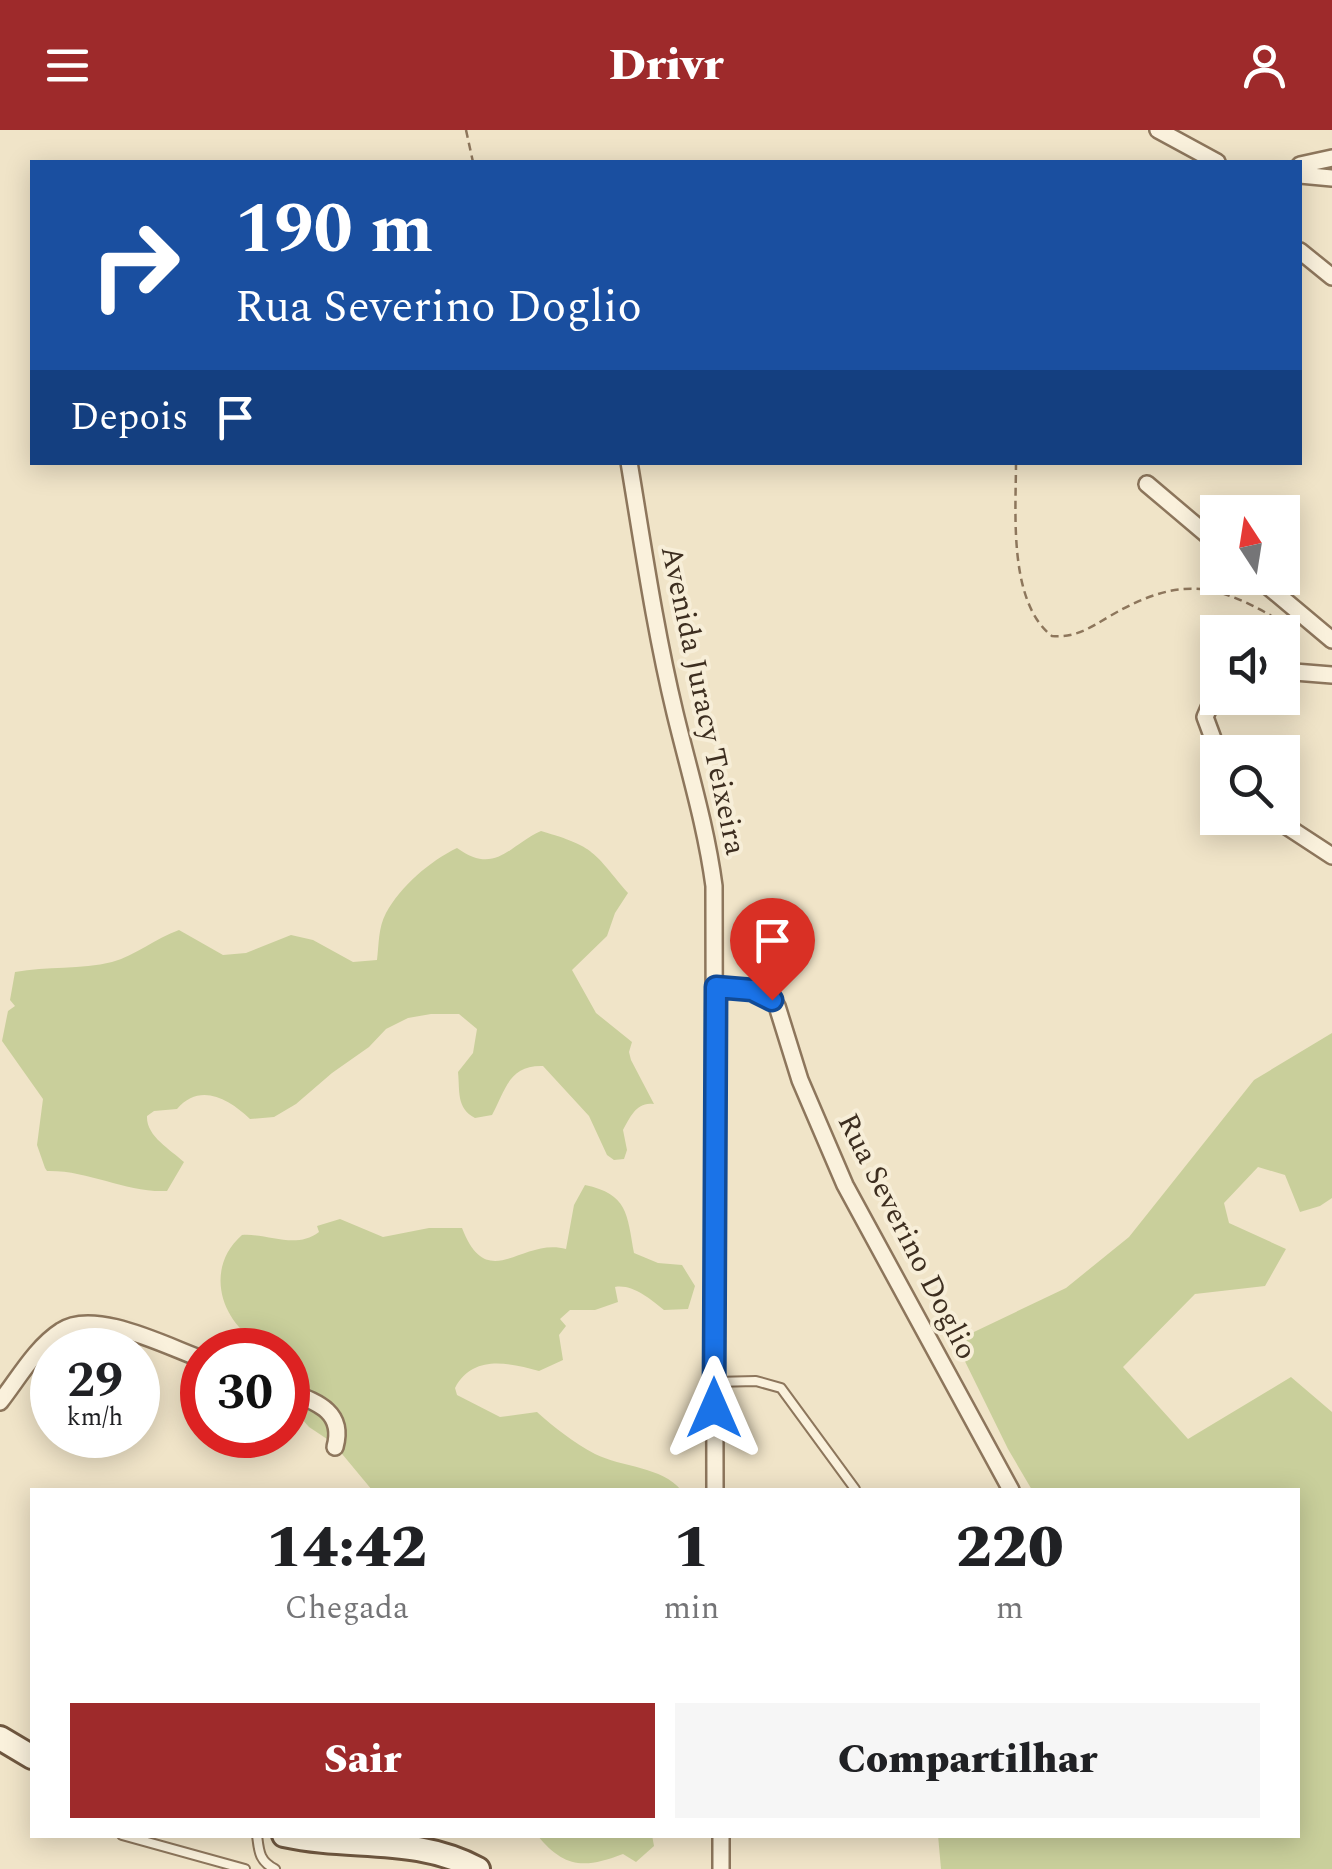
<!DOCTYPE html>
<html lang="pt">
<head>
<meta charset="utf-8">
<style>
	:root { --surface:#fff; --page:#f6f6f6; --text:#202124; --muted:#757577; --accent:#9e2a2b }
	body { margin:0; font-family:Spectral,serif; background:var(--page); color:var(--text); height:100vh; display:flex; flex-direction:column; font-size:38px; white-space:nowrap }
	* { box-sizing:border-box; margin:0 }
	p { font-size:32px; color:var(--muted) }
	.icon { flex:none; width:55px; height:55px; fill:none; stroke:currentColor; stroke-width:2; stroke-linecap:round; stroke-linejoin:round }
	.map { position:relative; flex:1; overflow:hidden }
	.drawer { position:absolute; left:30px; top:1358px; width:1270px; height:350px; display:flex; flex-direction:column; background:var(--surface); border-radius:0px; box-shadow:0 5px 25px #0003 }
	.drawer>* { flex:none }
	.hud { position:absolute; left:30px; top:30px; width:1272px; height:305px; border-radius:0px; box-shadow:0 5px 25px #0003; background:#1a4fa0; color:#fff; overflow:hidden }
	.needle { width:65px; rotate:348deg }
	.tools { position:absolute; left:1200px; top:365px; display:grid; gap:20px }
	.tools a { display:grid; place-items:center; width:100px; height:100px; border-radius:0px; background:var(--surface); box-shadow:0 5px 25px #0003; font-size:50px }
	.speed { position:absolute; left:30px; top:1198px; display:flex; gap:20px; font-size:50px; font-weight:700; text-align:center }
	.speed>* { display:grid; place-content:center; width:130px; height:130px; border-radius:50%; background:var(--surface); box-shadow:0 5px 25px #0003; line-height:1 }
	.speed small { font-size:25px; font-weight:400 }
	.speed .limit { border:15px solid #d22; background:#fff; color:#111 }
	.pin { position:absolute; display:grid; place-items:center; width:85px; height:85px; color:#fff; margin:-102px -42px; border-radius:50% 50% 50% 0; rotate:-45deg; box-shadow:0 0 10px #0007 }
	.pin .icon { rotate:45deg }
	.me { position:absolute; width:110px; margin:-55px; rotate:0deg; stroke-linejoin:round; filter:drop-shadow(0 0 8px #0008) }
	.turn { display:flex; align-items:center; gap:35px; height:210px; padding:0 40px; font-size:45px }
	.turn .icon { width:130px; height:130px; stroke-width:2.5 }
	.turn b { display:block; font-size:70px; line-height:85px }
	.then { display:flex; align-items:center; height:95px; padding:0 40px; background:#0003; gap:20px; font-size:38px }
	.eta { display:flex; justify-content:space-evenly; align-items:center; height:170px; text-align:center }
	.eta b { font-size:60px; font-weight:800; line-height:70px }
	.cta { display:flex; gap:20px; margin-top:auto; padding:20px 40px }
	.cta a { flex:1; height:115px; border-radius:0px; background:var(--accent); color:#fff; font-size:40px; font-weight:800; line-height:115px; text-align:center }
	.cta a+a { background:var(--page); color:var(--text) }
	header { display:flex; justify-content:space-between; align-items:center; height:130px; padding:0 40px; background:var(--accent); color:#fff; font-size:45px; font-weight:800 }
	.map>svg:first-child { display:block }
	.green { fill:#c9cf9b }
	.lines { fill:none; stroke-linecap:round; stroke-linejoin:round }
	.lane-casing { stroke:#8d765c; stroke-width:12 }
	.street-casing { stroke:#8d765c; stroke-width:20 }
	.secondary-casing { stroke:#6f573f; stroke-width:28 }
	.path { stroke:#8d765c; stroke-width:2.5; stroke-dasharray:8 5; stroke-linecap:butt }
	.lane { stroke:#faf1dc; stroke-width:8 }
	.street { stroke:#faf1dc; stroke-width:15 }
	.secondary { stroke:#faf1dc; stroke-width:22 }
	.route-casing { stroke:#114b97; stroke-width:25 }
	.route { stroke:#1a73e8; stroke-width:18 }
	.labels { text-anchor:middle; stroke-width:8; stroke-linejoin:round; paint-order:stroke }
	.street-label { font-size:30px; fill:#3d2e20; stroke:#f7eed8 }
</style>
</head>
<body>
<header><svg class="icon" aria-label="menu" viewBox="0 0 24 24"><path d="M4 6h16M4 12h16M4 18h16"/></svg>Drivr<svg class="icon" aria-label="person" viewBox="0 0 24 24"><circle cx="12" cy="8" r="4"/><path d="M4 21q1-7 8-7t8 7"/></svg></header>
<div class="map">
<svg width="1332" height="1739" viewBox="0 0 1332 1739">
	<rect width="100%" height="100%" fill="#f0e4c8"/>
	<!-- green -->
	<g class="green">
		<path d="M541 701C596 717 593 722 628 763L615 783 607 806 572 840 596 883 632 912 629 922 631 930 654 974C637 971 630 987 623 1000L627 1020 624 1029 614 1030 607 1025 589 986 543 936C509 935 506 959 492 985L475 988C456 978 460 961 458 942L473 923 477 899 459 884H431L408 888 386 899 369 917 332 943 296 974 274 987 250 989C229 969 200 952 177 979L154 981 147 986C146 1006 170 1019 184 1032L167 1061C126 1063 89 1040 47 1041L45 1038 37 1015 43 969 2 911 8 881 15 876 10 870 15 842C47 836 81 840 112 832 135 826 156 808 179 800L223 825 246 823 291 805 313 810 353 832 377 830C379 815 378 798 386 783 401 756 430 731 457 718 496 746 509 715 541 701Z"/>
		<polygon points="1332,903 1332,1068 1320,1076 1300,1082 1285,1045 1258,1037 1224,1073 1229,1093 1286,1119 1265,1156 1195,1164 1123,1237 1188,1309 1291,1247 1332,1282 1332,1739 941,1739 938,1705 1298,1705 1298,1360 1032,1360 1008,1319 955,1211 1066,1158 1129,1107 1254,950"/>
		<path d="M585 1055C628 1064 627 1084 634 1123L658 1133 682 1135 695 1156 688 1179 664 1180C650 1169 633 1154 615 1157L618 1172 595 1180H570L560 1189 566 1196 559 1205 563 1230 539 1241C509 1233 473 1224 455 1258L457 1265 500 1287 537 1282C555 1298 573 1312 595 1324 621 1337 663 1337 681 1360H372L333 1313 309 1297 293 1279 290 1255 305 1245 288 1233V1220C234 1220 194 1147 242 1105 269 1103 295 1120 319 1102L317 1096 340 1089 383 1107 429 1098H462C488 1165 521 1107 566 1119L574 1075Z"/>
		<path d="M537 1705H652L654 1716 636 1732 623 1724C584 1739 564 1738 537 1705Z"/>
	</g>
	<g class="lines">
		<!-- lane casing -->
		<g class="lane-casing">
			<g id="lane">
				<polyline points="714,1252 756,1251 781,1258 855,1359"/>
				<polyline points="122,1705 245,1739"/>
				<path d="M257 1705C259 1721 259 1731 275 1739"/>
			</g>
		</g>
		<!-- street casing -->
		<g class="street-casing">
			<g id="street">
				<polyline points="1158,0 1217,32"/>
				<polyline points="1300,35 1332,28"/>
				<polyline points="1300,45 1332,48"/>
				<polyline points="1300,121 1332,147"/>
				<path d="M629 332C643 416 655 500 675 583 689 641 706 696 714 756L715 1360"/>
				<polyline points="1147,354 1218,414"/>
				<polyline points="1258,448 1332,510"/>
				<polyline points="1282,541 1332,545"/>
				<polyline points="1218,557 1205,587 1218,622"/>
				<polyline points="1274,688 1332,726"/>
				<polyline points="716,857 751,860 762,864 777,876 800,950 845,1055 1011,1360"/>
				<path d="M288 1261C316 1272 345 1281 335 1317"/>
				<path d="M0 1272C18 1249 36 1217 61 1201 94 1178 168 1217 202 1229"/>
				<polyline points="721,1705 721,1739"/>
			</g>
		</g>
		<!-- secondary casing -->
		<g class="secondary-casing">
			<g id="secondary">
				<polyline points="0,1608 32,1627"/>
				<path d="M284 1705C352 1720 414 1705 478 1739"/>
			</g>
		</g>
		<!-- path -->
		<g class="path">
			<polyline points="466,0 473,32"/>
			<path d="M1016 332C1016 382 1008 472 1052 506 1075 508 1090 498 1110 486 1186 442 1221 455 1292 498"/>
		</g>
		<!-- lane -->
		<use href="#lane" class="lane"/>
		<!-- street -->
		<use href="#street" class="street"/>
		<!-- secondary -->
		<use href="#secondary" class="secondary"/>
	</g>
	<g class="lines">
		<!-- route casing -->
		<g class="route-casing">
			<polyline id="route" points="714,1278 716,857 752,860 772,870"/>
		</g>
		<!-- route -->
		<use href="#route" class="route"/>
	</g>
	<g class="labels">
		<!-- street labels -->
		<g class="street-label">
			<text transform="translate(704 570) rotate(78)" y="10">Avenida Juracy Teixeira</text>
			<text transform="translate(908 1106) rotate(63)" y="10">Rua Severino Doglio</text>
		</g>
	</g>
</svg>
<div class="tools">
<a><svg class="needle" viewBox="-14 -14 28 28"><path d="M0-13l5 13h-10z" fill="#e53935"/><path d="M0 13l5-13h-10z" fill="#757577"/></svg></a>
<a><svg class="icon" aria-label="sound" viewBox="0 0 24 24"><path d="M4 9h4l5-4v14l-5-4H4zM17 9q2 3 0 6"/></svg></a>
<a><svg class="icon" aria-label="search" viewBox="0 0 24 24"><circle cx="10" cy="10" r="6"/><path d="M15 15l6 6"/></svg></a>
</div>
<div class="speed"><div>29<small>km/h</small></div><div class="limit">30</div></div>
<div class="pin" style="left:772px;top:870px;background:#d93025"><svg class="icon" aria-label="arrive" viewBox="0 0 24 24"><path d="M6 21V4h12l-3 4 3 4H6"/></svg></div>
<svg class="me" style="left:714px;top:1278px" viewBox="-20 -20 40 40"><path d="M0-17L14 15 0 8-14 15z" fill="#1a73e8" stroke="#fff" stroke-width="4"/></svg>
<div class="hud">
<div class="turn"><svg class="icon" aria-label="right" viewBox="0 0 24 24"><path d="M7 20v-9h11M14 6l5 5-5 5"/></svg><div><b>190 m</b>Rua Severino Doglio</div></div>
<div class="then">Depois<svg class="icon" aria-label="arrive" viewBox="0 0 24 24"><path d="M6 21V4h12l-3 4 3 4H6"/></svg></div>
</div>
<section class="drawer">
<div class="eta">
<div><b>14:42</b><p>Chegada</p></div>
<div><b>1</b><p>min</p></div>
<div><b>220</b><p>m</p></div>
</div>
<div class="cta"><a>Sair</a><a>Compartilhar</a></div>
</section>
</div>
</body>
</html>
